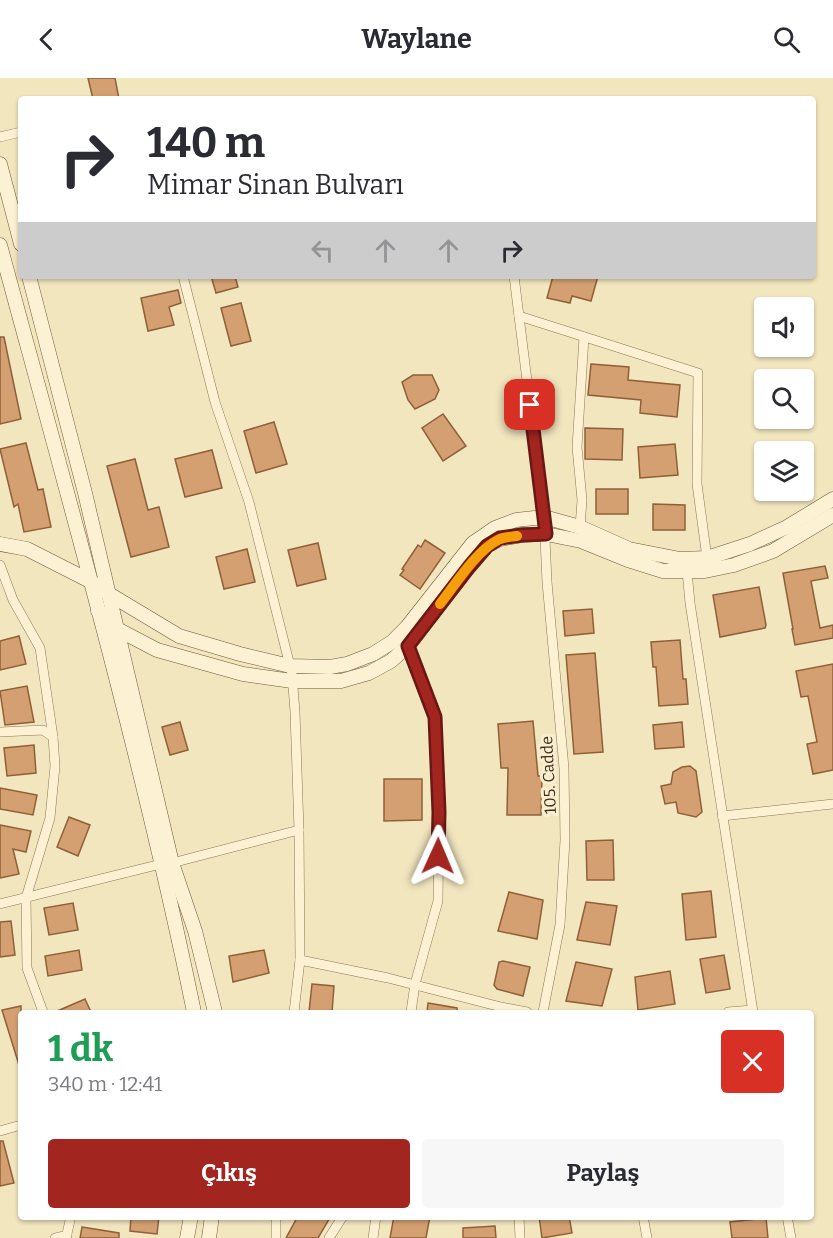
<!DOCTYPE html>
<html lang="tr">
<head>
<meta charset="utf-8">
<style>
	:root { --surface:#fff; --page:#f7f7f7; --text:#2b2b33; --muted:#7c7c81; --accent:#a2251f }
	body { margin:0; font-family:Bitter,serif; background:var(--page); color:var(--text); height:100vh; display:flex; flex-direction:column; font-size:22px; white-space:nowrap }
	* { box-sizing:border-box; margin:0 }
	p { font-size:20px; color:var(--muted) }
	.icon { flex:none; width:33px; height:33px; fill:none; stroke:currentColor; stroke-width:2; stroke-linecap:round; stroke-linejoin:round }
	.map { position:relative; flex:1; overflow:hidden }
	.panel { position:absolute; left:18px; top:932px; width:796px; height:210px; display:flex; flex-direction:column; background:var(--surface); border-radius:6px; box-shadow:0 2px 4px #0004 }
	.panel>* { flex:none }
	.top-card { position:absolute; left:18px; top:18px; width:798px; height:183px; border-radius:6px; box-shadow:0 2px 4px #0004; background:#fff; color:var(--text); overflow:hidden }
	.fabs { position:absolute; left:754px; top:219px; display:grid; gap:12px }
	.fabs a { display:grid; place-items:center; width:60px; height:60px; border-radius:6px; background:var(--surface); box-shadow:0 2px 4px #0004; font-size:30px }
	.pin { position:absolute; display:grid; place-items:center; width:51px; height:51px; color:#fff; margin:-26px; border-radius:12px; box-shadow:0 3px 9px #0006 }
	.me { position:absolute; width:66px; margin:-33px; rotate:1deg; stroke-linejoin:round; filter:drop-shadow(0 0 4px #0008) }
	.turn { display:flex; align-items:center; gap:21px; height:126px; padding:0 30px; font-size:27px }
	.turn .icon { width:78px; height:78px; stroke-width:2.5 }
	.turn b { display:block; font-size:42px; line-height:51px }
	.lanes { display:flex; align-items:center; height:57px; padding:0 30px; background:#0003; justify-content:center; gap:30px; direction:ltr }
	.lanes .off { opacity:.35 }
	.round { display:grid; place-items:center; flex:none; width:63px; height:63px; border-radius:6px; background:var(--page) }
	.summary { display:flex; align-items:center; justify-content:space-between; height:102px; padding:0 30px }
	h1 { font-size:36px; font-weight:700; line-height:45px; color:#1e9e55 }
	.cta { display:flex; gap:12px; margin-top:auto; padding:12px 30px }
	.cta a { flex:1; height:69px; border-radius:6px; background:var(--accent); color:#fff; font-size:24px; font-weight:700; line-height:69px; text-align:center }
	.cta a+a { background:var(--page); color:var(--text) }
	header { display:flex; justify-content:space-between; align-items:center; height:78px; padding:0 30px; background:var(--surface); font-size:27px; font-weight:700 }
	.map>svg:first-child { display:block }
	.building { fill:#d5a071; stroke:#8f6038; stroke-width:1.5 }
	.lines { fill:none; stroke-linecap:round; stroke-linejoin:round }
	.street-casing { stroke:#8d7655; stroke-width:10 }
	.secondary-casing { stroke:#6f5739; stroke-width:15 }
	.street { stroke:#fcf2d3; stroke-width:9 }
	.secondary { stroke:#fcf2d3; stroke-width:14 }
	.route-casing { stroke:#691814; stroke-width:15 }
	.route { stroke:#a2251f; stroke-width:10 }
	.slow { stroke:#f59e0b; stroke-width:10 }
	.labels { text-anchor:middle; stroke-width:6; stroke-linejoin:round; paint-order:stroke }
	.street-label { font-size:16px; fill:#3b2c1b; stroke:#f9efcf }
</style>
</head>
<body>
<header><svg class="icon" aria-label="back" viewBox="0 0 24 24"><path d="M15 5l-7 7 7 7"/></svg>Waylane<svg class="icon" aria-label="search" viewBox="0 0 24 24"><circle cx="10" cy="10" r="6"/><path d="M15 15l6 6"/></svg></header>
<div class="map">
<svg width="833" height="1160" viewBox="0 0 833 1160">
	<rect width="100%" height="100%" fill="#f2e6bf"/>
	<!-- building -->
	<g class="building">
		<polygon points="88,0 115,0 119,21 93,21"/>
		<polygon points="211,198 235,198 238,209 216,215"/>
		<polygon points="553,198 598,198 591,223 572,218 570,225 547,220"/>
		<polygon points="178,212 181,225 169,229 174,247 148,253 141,220"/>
		<polygon points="241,225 251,263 231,268 221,230"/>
		<polygon points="0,259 4,259 21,341 0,346"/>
		<polygon points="591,286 629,289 628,302 680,307 677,339 640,335 641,322 588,317"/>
		<polygon points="413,297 432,297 439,312 435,321 415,331 408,322 402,304"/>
		<polygon points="443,336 466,368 443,383 422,350"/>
		<polygon points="274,344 287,386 256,395 244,353"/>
		<polygon points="585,350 623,351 622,382 585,381"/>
		<polygon points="26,365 38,412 43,411 51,449 24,454 18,426 14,429 0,371"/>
		<polygon points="675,366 678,397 640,400 638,369"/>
		<polygon points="212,372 222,410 185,419 175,381"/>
		<polygon points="135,381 148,432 159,429 169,469 131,479 107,388"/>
		<rect x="596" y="411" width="32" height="25"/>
		<polygon points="653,426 685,427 685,452 653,452"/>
		<polygon points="425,462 445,475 420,511 400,497 404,492 402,491 418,467 421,469"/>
		<polygon points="318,465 326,501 297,508 288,472"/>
		<polygon points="247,471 255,504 224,511 216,479"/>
		<polygon points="825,488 828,500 811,503 820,550 833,547 833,560 795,567 792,551 793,551 783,495"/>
		<polygon points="759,509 766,547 765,550 720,559 713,517"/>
		<polygon points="592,531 594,555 565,558 563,533"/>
		<polygon points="19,558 26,586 0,592 0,563"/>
		<polygon points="680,562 683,601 686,601 688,626 659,628 656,589 653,589 651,564"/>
		<polygon points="595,575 603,674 574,676 566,577"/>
		<polygon points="833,586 833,692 813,696 807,666 817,664 808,618 801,619 796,593"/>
		<polygon points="27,608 34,644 5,647 0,613"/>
		<polygon points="533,643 538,698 542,698 541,737 507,737 508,690 501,690 498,646"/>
		<polygon points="180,644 188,672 170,677 162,649"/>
		<polygon points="682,644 684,669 655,671 653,647"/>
		<polygon points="34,667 36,695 7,698 4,670"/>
		<polygon points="690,688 696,693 702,734 696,739 678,735 676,724 665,726 661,708 671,706 673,694 682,689"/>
		<polygon points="384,701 422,701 422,742 384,743"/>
		<polygon points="0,710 37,717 33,737 0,731"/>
		<polygon points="69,739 90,747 78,778 57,769"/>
		<polygon points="0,747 31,753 26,774 13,771 19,796 0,800"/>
		<polygon points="613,762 614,802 587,802 586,763"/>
		<polygon points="711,813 716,859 686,862 682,816"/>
		<polygon points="509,814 543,822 537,861 498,853"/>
		<polygon points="586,824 617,828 610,867 577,862"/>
		<polygon points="73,825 78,852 49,857 44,830"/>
		<polygon points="11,843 15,877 0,879 0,844"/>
		<polygon points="79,872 82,892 48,898 45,878"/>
		<polygon points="264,872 269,895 233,904 229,878"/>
		<polygon points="724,877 730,911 706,915 700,881"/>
		<polygon points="503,883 530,889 523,918 497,911 494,907 499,884"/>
		<polygon points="576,884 612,891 602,928 566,923"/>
		<polygon points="670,893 675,926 638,932 635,899"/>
		<polygon points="312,906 334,908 332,934 309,934"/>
		<polygon points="85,921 91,934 55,934"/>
		<polygon points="428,925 457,930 457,934 427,934"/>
		<polygon points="21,928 21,987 19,987 2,932"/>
		<polygon points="0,1063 3,1063 14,1105 0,1108"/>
		<polygon points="131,1138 159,1138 157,1156 130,1153"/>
		<polygon points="298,1138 331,1138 318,1160 286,1160"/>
		<polygon points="394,1138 430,1138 426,1160 390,1160"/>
		<polygon points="539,1138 569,1138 572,1155 542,1160"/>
		<polygon points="766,1140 768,1160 732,1160 730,1144"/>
		<polygon points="495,1148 496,1160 463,1160 463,1150"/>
		<polygon points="82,1149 119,1155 119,1160 80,1160"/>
	</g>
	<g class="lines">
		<!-- street casing -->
		<g class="street-casing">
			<g id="street">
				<polyline points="0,59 21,54"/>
				<polyline points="183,198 215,324 249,424 292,596 295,634 299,752 300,882 294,934"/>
				<polyline points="514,198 544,439 547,504 564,690 565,762 560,847 543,934"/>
				<polyline points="519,238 698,295 697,406 707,480"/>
				<polyline points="580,449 582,422 577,369 584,259"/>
				<polyline points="0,487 13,522 40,570 53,659"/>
				<polyline points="687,493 690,525 753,934"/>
				<polyline points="408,568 435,639 439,734 438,823 415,906 411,934"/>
				<polyline points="0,654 43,652 53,659 55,688 50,740 26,820 27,890 43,934"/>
				<polyline points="722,738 833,726"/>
				<polyline points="0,826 161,786 172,785 299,752"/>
				<polyline points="300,882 388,900 501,929 527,934"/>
				<polyline points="728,934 752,932"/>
				<polyline points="0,1053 21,1047"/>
				<polyline points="519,1138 520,1160"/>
				<polyline points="643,1138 647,1160"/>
				<polyline points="787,1138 791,1160"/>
				<polyline points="55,1160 67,1157"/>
				<polyline points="66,1160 71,1138"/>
				<polyline points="276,1160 276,1138"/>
				<polyline points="329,1160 343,1138"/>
				<polyline points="373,1160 376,1138"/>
			</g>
		</g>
		<!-- secondary casing -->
		<g class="secondary-casing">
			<g id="secondary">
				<polyline points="0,86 21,166"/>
				<path d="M0 167C69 422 141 676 194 934"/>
				<polyline points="29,198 85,415 172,785 195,853 215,934"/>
				<polyline points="0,466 27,471 90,503 109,516 179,558 240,576 290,588 330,589 347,586 373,576 392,564 407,549 473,465 495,450 516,442 544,439 580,449 629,471 680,481 707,480 750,466 787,449 833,421"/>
				<polyline points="98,533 117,551 157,572 243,596 292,603 341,603 369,595 391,583 408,568 469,489 487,468 500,461 522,457 546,456 581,463 628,482 663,493 705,493 734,487 773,473 833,437"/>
				<polyline points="187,1160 191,1138"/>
				<polyline points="209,1160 212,1138"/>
			</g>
		</g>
		<!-- street -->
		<use href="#street" class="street"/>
		<!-- secondary -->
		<use href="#secondary" class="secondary"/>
	</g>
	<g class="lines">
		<!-- route casing -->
		<g class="route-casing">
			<polyline id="route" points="438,778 439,734 435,639 408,568 469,489 487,468 500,460 522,457 546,456 530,327"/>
		</g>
		<!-- route -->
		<use href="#route" class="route"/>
		<!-- slow -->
		<path class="slow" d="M440 526C455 507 476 473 498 462 503 459 510 459 517 458"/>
	</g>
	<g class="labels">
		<!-- street labels -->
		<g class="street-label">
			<text transform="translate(548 697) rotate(-93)" y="6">105. Cadde</text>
		</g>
	</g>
</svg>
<div class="fabs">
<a><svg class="icon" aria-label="sound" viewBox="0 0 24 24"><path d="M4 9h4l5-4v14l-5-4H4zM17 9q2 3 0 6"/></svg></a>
<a><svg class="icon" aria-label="search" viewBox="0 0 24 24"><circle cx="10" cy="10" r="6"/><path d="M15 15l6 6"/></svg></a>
<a><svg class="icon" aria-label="layers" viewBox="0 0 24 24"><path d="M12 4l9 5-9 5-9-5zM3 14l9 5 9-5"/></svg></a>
</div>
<div class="pin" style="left:530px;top:327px;background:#d93025"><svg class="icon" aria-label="arrive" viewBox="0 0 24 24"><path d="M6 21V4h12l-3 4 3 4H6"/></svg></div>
<svg class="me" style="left:438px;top:778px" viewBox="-20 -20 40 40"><path d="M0-17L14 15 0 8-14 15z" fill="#a2251f" stroke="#fff" stroke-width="4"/></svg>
<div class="top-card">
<div class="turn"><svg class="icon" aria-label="right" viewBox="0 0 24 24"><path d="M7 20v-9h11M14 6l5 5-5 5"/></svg><div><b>140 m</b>Mimar Sinan Bulvarı</div></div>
<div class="lanes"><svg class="icon off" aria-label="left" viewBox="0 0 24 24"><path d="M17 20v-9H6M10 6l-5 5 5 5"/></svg><svg class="icon off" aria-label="ahead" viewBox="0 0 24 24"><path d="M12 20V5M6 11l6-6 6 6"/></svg><svg class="icon off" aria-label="ahead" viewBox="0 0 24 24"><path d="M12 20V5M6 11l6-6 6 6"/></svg><svg class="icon" aria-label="right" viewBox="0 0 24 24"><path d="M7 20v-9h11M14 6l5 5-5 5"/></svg></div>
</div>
<section class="panel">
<div class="summary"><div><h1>1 dk</h1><p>340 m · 12:41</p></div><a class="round" style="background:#d93025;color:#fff"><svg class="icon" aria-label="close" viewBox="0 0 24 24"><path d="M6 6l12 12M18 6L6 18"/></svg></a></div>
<div class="cta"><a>Çıkış</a><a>Paylaş</a></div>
</section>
</div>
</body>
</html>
